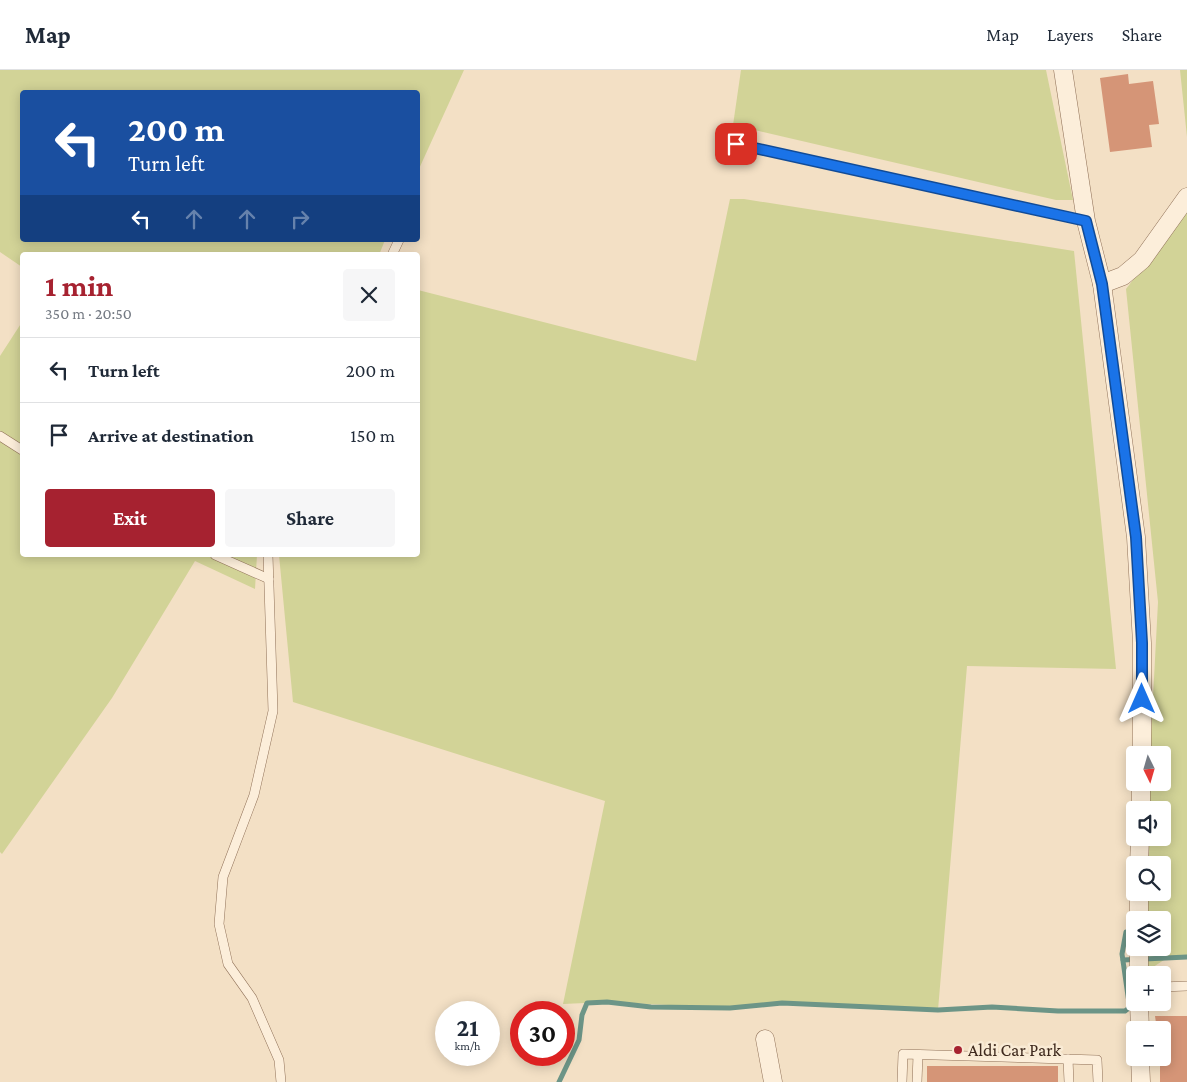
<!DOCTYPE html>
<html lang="en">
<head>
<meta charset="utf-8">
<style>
	:root { --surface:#fff; --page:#f6f6f7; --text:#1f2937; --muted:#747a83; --line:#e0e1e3; --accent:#a62230 }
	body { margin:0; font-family:"Crimson Pro",serif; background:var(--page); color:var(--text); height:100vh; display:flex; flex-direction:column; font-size:19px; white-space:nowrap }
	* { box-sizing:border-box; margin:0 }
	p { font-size:16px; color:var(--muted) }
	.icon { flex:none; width:28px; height:28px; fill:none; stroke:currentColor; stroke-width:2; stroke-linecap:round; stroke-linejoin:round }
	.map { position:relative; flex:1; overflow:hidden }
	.details { position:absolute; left:20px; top:182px; width:400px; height:305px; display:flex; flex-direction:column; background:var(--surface); border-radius:5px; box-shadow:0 2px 12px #0003 }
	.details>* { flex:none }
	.hud { position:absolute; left:20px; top:20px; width:400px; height:152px; border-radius:5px; box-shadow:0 2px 12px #0003; background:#1a4fa0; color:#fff; overflow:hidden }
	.needle { width:32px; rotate:175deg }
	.controls { position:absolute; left:1126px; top:676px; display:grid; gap:10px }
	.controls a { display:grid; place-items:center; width:45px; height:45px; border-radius:5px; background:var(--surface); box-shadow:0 2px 12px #0003; font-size:25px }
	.speed { position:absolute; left:435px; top:931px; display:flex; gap:10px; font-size:25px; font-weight:700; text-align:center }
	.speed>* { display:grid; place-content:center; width:65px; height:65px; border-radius:50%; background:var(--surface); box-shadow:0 2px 12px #0003; line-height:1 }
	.speed small { font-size:12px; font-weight:400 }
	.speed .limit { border:8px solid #d22; background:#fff; color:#111 }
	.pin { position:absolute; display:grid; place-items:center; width:42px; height:42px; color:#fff; margin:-21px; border-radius:10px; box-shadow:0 2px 8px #0006 }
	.me { position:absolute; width:55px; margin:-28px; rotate:0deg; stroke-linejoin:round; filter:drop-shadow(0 0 4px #0008) }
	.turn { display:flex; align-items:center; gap:18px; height:105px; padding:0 25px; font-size:22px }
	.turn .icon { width:65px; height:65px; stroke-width:2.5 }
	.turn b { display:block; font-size:35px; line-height:42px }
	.lanes { display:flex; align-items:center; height:48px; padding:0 25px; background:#0003; justify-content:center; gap:25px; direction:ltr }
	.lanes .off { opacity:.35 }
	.round { display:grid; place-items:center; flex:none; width:52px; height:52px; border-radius:5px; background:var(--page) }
	.summary { display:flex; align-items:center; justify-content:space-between; height:85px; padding:0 25px }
	h1 { font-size:30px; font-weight:700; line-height:38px; color:var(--accent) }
	.action { display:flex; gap:10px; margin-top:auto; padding:10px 25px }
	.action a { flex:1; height:58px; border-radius:5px; background:var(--accent); color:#fff; font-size:20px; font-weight:700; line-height:58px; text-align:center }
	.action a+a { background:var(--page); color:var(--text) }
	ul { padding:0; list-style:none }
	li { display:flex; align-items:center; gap:15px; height:65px; padding:0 25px; border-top:1px solid var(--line) }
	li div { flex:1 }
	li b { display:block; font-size:19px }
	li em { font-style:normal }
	header { display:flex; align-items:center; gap:30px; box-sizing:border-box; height:70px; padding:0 25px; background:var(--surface); border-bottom:1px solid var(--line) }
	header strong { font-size:24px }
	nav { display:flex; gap:28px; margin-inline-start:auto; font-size:18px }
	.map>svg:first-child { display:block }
	.green { fill:#d2d397 }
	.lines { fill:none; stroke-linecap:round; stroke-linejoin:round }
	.stream { stroke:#6c9587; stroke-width:5 }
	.building { fill:#d59577 }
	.lane-casing { stroke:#907158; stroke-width:10 }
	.street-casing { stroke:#907158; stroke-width:19 }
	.lane { stroke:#fceeda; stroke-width:9 }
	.street { stroke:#fceeda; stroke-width:18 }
	.route-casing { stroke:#114b97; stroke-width:12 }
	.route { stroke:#1a73e8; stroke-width:9 }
	.poi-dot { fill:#a62230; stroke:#f9ebd5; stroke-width:2 }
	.labels { text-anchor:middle; stroke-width:5; stroke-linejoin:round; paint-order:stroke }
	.poi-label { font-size:18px; fill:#3f2a1e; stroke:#f9ebd5; text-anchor:start }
</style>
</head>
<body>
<header>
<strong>Map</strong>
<nav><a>Map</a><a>Layers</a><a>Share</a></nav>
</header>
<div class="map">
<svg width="1187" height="1012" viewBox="0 0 1187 1012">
	<rect width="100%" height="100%" fill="#f3e0c5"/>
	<!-- green -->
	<g class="green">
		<polygon points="0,0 464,0 418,101 418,22 22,22 22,170 385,170 379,185 22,185 22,197 0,182"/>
		<polygon points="741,0 1046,0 1073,130 1056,130 733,55"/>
		<polygon points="1180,0 1187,0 1187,67"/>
		<polygon points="730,129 744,129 1074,181 1116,599 967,596 938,940 782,933 730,938 607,932 563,934 605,731 293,632 279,485 418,485 418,220 696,291"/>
		<polygon points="1187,139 1187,887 1167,888 1144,903 1144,878 1162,878 1162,850 1145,850 1145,823 1162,822 1162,795 1145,795 1146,768 1162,768 1162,740 1148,740 1149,713 1162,712 1162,685 1150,685 1158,532 1126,219"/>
		<polygon points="22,252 22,485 257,485 255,519 195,491 112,628 2,784 0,782 0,286"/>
	</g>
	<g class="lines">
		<!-- stream -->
		<g class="stream">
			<polyline points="1123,890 1187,887"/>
			<polyline points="559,1012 579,970 582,945 587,933 607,932 651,937 730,938 782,933 938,940 992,937 1058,941 1125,941 1129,938 1129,933 1122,884 1126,862"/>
		</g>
	</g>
	<!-- building -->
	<g class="building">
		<polygon points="1128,4 1129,14 1153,11 1159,54 1149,55 1152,77 1110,82 1100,8"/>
		<polygon points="1155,946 1187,946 1187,1012 1160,1012 1160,988 1162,988 1162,960 1157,960"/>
		<rect x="927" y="996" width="131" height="16"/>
	</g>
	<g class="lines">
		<!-- lane casing -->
		<g class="lane-casing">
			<g id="lane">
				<polyline points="736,74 1086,151"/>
				<polyline points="392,185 399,170"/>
				<polyline points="0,366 22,380"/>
				<polyline points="215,485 269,509"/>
				<polyline points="268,485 273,641 254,725 223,807 219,854 228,894 252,928 279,990 281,1012"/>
				<polyline points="1162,917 1187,916"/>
				<polyline points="1068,989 1069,1012"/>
				<polyline points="902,1012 903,984 1097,990 1098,1012"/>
				<polyline points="917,1012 918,985"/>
			</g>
		</g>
		<!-- street casing -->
		<g class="street-casing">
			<g id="street">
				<polyline points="1063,0 1086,151 1102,214 1136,467 1142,573 1142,685"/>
				<polyline points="1102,214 1123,206 1142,190 1187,127"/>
				<polyline points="1141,740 1141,712"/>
				<polyline points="1139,795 1140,768"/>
				<polyline points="1139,850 1139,822"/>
				<polyline points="1139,878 1139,905"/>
				<polyline points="1139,932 1140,960"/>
				<polyline points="765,969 773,1012"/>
				<polyline points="1140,988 1141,1012"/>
			</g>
		</g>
		<!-- lane -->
		<use href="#lane" class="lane"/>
		<!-- street -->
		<use href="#street" class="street"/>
	</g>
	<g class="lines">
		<!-- route casing -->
		<g class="route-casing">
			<polyline id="route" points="736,74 1086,151 1102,214 1136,467 1142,573 1142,629"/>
		</g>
		<!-- route -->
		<use href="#route" class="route"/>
	</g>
	<!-- markers -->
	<circle class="poi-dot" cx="958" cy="980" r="5"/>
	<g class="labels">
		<!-- poi labels -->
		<g class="poi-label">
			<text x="968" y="986">Aldi Car Park</text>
		</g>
	</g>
</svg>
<div class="controls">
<a><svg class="needle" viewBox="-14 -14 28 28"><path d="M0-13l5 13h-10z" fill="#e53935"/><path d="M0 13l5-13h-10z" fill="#747a83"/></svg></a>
<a><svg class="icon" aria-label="sound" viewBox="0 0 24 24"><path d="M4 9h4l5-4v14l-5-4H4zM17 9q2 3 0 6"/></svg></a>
<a><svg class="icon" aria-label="search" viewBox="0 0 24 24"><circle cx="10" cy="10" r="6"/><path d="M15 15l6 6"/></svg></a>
<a><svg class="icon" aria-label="layers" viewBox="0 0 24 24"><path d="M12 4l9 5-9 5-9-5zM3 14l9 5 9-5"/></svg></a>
<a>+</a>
<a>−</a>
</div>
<div class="speed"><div>21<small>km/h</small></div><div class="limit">30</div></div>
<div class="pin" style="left:736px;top:74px;background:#d93025"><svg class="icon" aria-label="arrive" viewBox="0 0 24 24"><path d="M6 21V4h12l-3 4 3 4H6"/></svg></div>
<svg class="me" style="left:1142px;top:629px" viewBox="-20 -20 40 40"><path d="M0-17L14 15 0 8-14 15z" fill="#1a73e8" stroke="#fff" stroke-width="4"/></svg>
<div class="hud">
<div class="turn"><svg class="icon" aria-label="left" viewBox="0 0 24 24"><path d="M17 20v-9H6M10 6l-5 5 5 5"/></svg><div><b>200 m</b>Turn left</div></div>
<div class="lanes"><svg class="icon" aria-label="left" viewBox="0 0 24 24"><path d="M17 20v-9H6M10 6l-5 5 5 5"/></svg><svg class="icon off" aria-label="ahead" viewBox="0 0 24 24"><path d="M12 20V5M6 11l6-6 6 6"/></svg><svg class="icon off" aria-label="ahead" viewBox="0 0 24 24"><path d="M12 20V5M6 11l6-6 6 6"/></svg><svg class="icon off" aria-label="right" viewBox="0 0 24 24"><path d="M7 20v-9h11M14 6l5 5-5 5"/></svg></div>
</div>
<section class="details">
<div class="summary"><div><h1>1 min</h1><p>350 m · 20:50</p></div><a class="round"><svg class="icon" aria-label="close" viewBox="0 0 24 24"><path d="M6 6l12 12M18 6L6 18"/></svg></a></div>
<ul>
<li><svg class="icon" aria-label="left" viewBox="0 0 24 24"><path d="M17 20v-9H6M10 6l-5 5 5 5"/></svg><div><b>Turn left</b></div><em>200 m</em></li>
<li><svg class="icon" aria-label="arrive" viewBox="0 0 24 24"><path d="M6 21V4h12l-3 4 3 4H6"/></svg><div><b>Arrive at destination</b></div><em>150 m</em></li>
</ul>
<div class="action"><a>Exit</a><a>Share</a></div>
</section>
</div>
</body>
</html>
